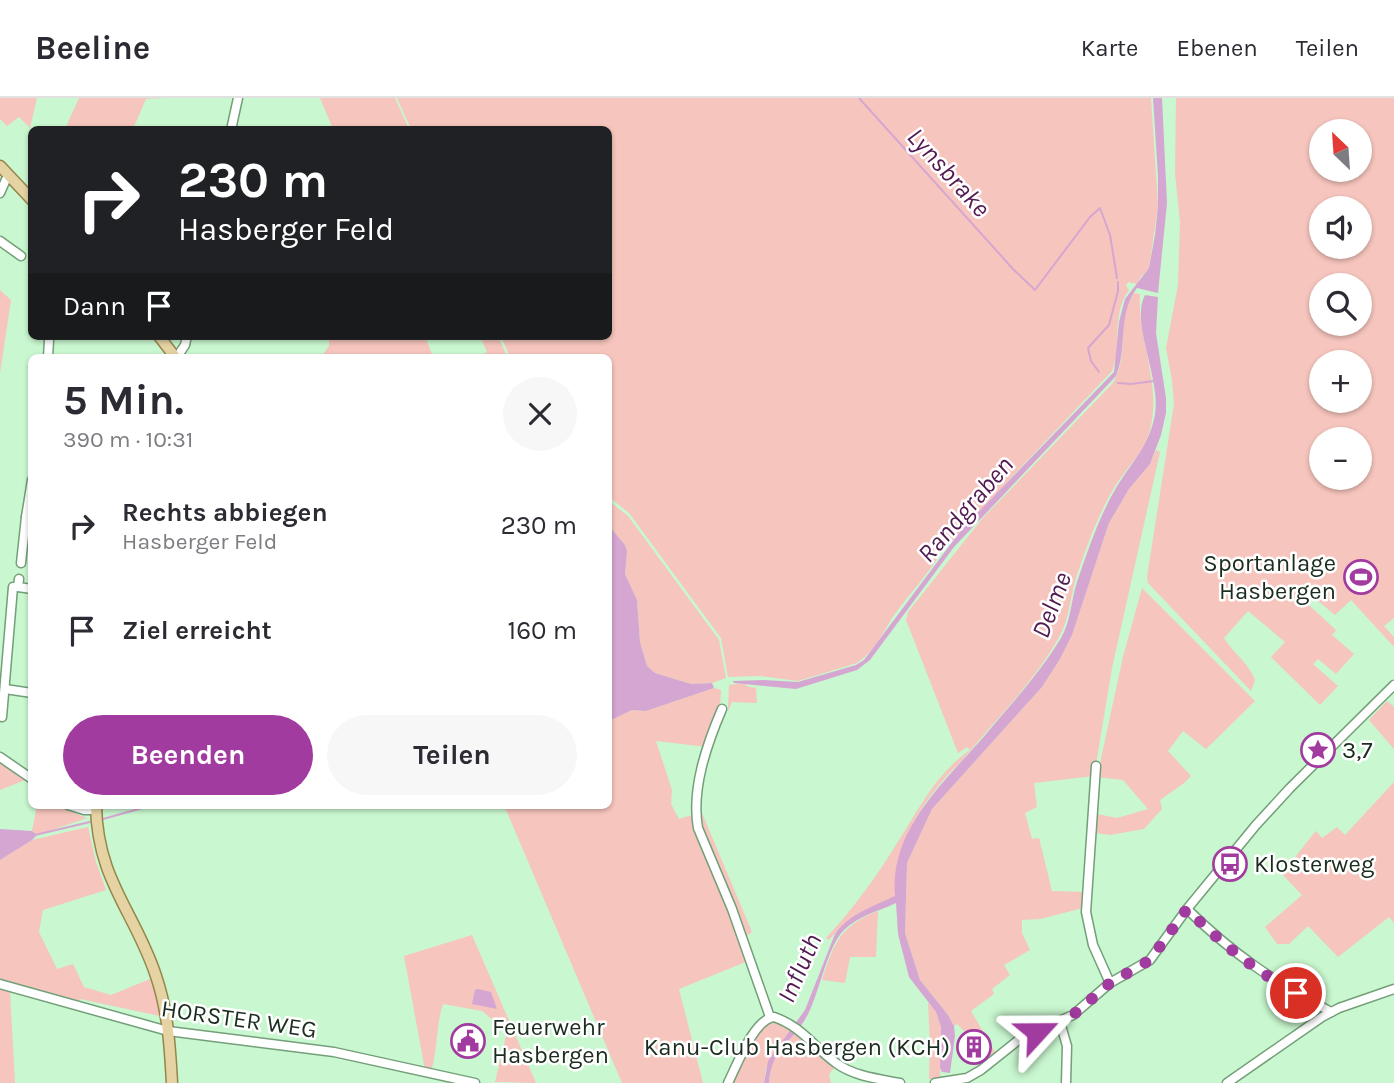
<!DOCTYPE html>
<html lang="de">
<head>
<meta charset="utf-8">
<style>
	:root { --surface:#fff; --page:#f7f7f7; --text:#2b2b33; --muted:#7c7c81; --line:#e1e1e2; --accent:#a23b9f }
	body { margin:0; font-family:Karla,sans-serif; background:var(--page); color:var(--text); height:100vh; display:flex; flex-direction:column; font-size:26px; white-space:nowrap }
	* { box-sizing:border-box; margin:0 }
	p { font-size:23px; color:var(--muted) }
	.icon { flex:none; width:38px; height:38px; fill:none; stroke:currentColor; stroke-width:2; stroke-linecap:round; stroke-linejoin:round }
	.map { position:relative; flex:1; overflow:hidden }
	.sheet { position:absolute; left:28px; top:256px; width:584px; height:455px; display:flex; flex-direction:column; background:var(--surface); border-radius:10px; box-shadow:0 2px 5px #0004 }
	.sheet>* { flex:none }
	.guide { position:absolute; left:28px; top:28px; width:584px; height:214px; border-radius:10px; box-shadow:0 2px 5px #0004; background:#202124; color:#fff; overflow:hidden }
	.needle { width:46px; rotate:335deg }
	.buttons { position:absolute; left:1309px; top:21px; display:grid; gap:14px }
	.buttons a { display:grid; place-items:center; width:63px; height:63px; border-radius:50%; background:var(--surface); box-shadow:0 2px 5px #0004; font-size:35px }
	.pin { position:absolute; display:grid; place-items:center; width:60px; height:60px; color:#fff; margin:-30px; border:4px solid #fff; border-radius:50%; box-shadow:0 2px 7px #0007 }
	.me { position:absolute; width:77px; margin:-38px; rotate:66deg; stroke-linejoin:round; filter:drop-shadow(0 0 5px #0008) }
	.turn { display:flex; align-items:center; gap:24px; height:147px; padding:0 35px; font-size:32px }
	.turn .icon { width:91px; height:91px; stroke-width:2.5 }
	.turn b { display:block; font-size:49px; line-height:60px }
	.then { display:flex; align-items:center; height:66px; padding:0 35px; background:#0003; gap:14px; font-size:26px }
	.round { display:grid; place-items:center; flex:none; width:74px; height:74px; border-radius:37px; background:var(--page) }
	.headline { display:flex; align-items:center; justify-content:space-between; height:119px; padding:0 35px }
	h1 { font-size:42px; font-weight:700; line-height:52px }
	.button { display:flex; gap:14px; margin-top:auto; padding:14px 35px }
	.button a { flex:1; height:80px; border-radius:42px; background:var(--accent); color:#fff; font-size:28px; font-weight:700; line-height:80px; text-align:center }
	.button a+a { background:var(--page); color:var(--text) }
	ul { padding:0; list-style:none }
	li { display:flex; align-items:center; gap:21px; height:105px; padding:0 35px }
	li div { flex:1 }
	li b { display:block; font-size:26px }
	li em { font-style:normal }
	header { display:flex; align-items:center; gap:42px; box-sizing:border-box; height:98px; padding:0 35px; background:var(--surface); border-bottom:2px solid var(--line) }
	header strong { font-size:33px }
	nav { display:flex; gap:38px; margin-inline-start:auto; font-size:24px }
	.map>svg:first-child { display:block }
	.green { fill:#f6c5bd; fill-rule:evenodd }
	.water { fill:#d6a6d3 }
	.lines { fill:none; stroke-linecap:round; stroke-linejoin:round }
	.stream { stroke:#d6a6d3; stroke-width:2 }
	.minor-casing { stroke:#739f79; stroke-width:11 }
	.major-casing { stroke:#94864d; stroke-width:13 }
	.minor { stroke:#fff; stroke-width:8 }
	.major { stroke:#e6d3a4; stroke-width:10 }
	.route { stroke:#a23b9f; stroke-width:12; stroke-dasharray:0 21.6 }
	.labels { text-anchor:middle; stroke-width:5; stroke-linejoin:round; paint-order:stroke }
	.poi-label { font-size:24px; fill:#1b2d1e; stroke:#fff; text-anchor:start }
	.street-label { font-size:24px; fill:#1b2d1e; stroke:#fff }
	.water-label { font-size:26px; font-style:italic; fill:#521a51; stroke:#fff }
</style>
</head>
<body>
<header>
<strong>Beeline</strong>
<nav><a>Karte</a><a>Ebenen</a><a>Teilen</a></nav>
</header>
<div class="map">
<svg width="1394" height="985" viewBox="0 0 1394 985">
	<rect width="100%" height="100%" fill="#c9f7cf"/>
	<!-- green -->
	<g class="green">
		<polygon points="0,0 37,0 30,30 19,19 7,28 0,21"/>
		<polygon points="79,0 162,0 146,1 133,31 65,31"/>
		<polygon points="320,0 395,0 409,31 333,31"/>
		<path d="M397 0H1151L1158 108 1149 170 1140 180 1137 186 1128 184 1126 188 1129 192C1111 216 1122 246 1112 273L941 454C928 477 910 495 894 517 883 534 875 553 857 565L798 583 760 578 728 579 721 540 629 415 609 399V259H510L501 238H609V32L411 31Z"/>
		<path d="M1176 0H1394V520L1384 528 1394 539V549L1351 502 1335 517 1305 492 1299 498 1336 532 1332 537 1354 556 1336 576 1318 561 1313 566 1338 588 1320 607 1271 559 1285 544 1248 513 1224 540C1233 555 1249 565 1255 582L1251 593 1148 485 1147 479 1174 306 1172 282 1166 250 1178 187 1180 124 1175 75ZM1321 33H1360V72H1321ZM1321 110H1360V149H1321ZM1321 187H1360V226H1321ZM1321 264H1360V303H1321ZM1321 341H1360V380H1321Z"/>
		<polygon points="0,192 11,202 0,275"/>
		<path d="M1133 195 1140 196C1137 244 1162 283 1150 332 1144 355 1125 371 1114 390 1097 418 1085 453 1075 483 1070 502 1069 522 1059 539 1035 583 996 621 964 660 959 667 951 672 946 679 918 710 891 755 896 798 868 810 849 819 829 842L826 840C852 812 874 782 894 750 918 714 933 678 970 652L967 649 958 655 906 522 908 514 982 421 1113 285C1130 257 1116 222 1133 195Z"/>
		<polygon points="329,238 425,238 433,259 321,259 329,248"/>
		<polygon points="480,238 498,238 507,259 489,259 487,255 483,259 477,259 487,254"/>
		<polygon points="1156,352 1160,354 1112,570 1094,678 1034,685 1037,709 1025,715 1032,741 1039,740 1052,793 1083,794 1083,810 1040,821 1022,822 1022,835 1030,852 1004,867 1010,877 992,891 994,896 971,913 995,954 990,959 957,926 954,928 948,917 920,882 905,835 907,765 932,711 1042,589 1060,561 1072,537 1109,425 1129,391 1150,366"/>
		<polygon points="609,403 628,418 719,542 726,580 712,585 691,586 655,575 647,568 640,544 637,502 625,476 627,453 625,447 609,428"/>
		<polygon points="1142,490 1255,603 1206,651 1183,633 1168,653 1191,678 1184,685 1160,702 1162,711 1144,731 1110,737 1095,735 1097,716 1117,720 1148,711 1123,682 1097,679 1123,559"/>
		<polygon points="745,585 746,588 756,590 757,605 732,604 728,613 729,587"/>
		<polygon points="714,590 721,592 720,610 707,649 656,643 672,692 671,706 679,721 692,717 748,863 679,891 703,985 622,985 504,707 609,707 609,623 632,612 646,613"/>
		<polygon points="1387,603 1394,609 1394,651 1369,622"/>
		<polygon points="0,661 28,681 0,692"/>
		<polygon points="1394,684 1394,825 1389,819 1338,859 1308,828 1289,846 1277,846 1265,829 1302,797 1282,776 1314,735 1316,733 1322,740 1337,729 1345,737"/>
		<polygon points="37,707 62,707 70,713 87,720 37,737 32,733"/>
		<polygon points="699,708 752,834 745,839 701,733"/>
		<polygon points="88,729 96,764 106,792 43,812 39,834 57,871 73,866 84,889 111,897 150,881 157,899 160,918 80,901 77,906 0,882 0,762 32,742"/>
		<path d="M878 813 876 859H850L845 885 822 882C834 845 840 828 878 813Z"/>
		<path d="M472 837 536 985 495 984 507 934 482 913 443 906C436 927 438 948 432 970L425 972 404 858Z"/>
		<polygon points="0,889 10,893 15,985 0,985"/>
		<polygon points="928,904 936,914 941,929 940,981 929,981 930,946"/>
		<polygon points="776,922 792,931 766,970 764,985 732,985 765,925"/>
		<polygon points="795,934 835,969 829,976 831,985 769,985 772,962"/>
	</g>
	<!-- water -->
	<g class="water">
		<path d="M1153 0H1162L1167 105 1158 195 1137 190C1117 216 1128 249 1116 278L954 449 870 562 857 572 796 591 734 585 733 583 764 582 798 584 856 567 864 562 962 431 1114 274 1119 224 1125 201 1149 170 1155 137 1158 108V78Z"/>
		<path d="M1145 197 1158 199 1156 235 1166 300V315L1161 337 1150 366 1129 391 1109 425 1072 537 1060 561 1042 589 932 711 907 765 905 835 920 882 948 917 954 928 955 938 950 975 942 974 940 970 941 929 936 914 909 879 898 836 896 805C879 813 858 818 844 832 827 849 820 893 808 916 793 946 772 947 769 985H764L768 963 805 912 835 836C849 816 874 808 895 798 889 730 947 682 986 636 1013 604 1040 575 1061 540 1071 523 1071 502 1077 484 1088 452 1099 419 1116 390 1131 365 1150 347 1155 316 1161 280 1130 225 1145 197Z"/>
		<polygon points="609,428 625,447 627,453 625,476 637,502 640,544 647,568 655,575 691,586 712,585 714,590 646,613 632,612 609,623"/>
		<polygon points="0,731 32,733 37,737 32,742 0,762"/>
		<polygon points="478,891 491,894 497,911 472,906 475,892"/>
	</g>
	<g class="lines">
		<!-- stream -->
		<g class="stream">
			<polyline points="859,0 1013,171 1035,192 1090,119 1100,110 1110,137 1117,180"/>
			<polyline points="1099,274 1091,263 1088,250 1109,227 1118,193 1118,184"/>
			<polyline points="1118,285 1131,286 1154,283"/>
			<polyline points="103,721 153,707"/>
			<polyline points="35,737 94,723"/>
		</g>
		<!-- minor casing -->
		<g class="minor-casing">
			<g id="minor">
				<polyline points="231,32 238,0"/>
				<polyline points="0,95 8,77"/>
				<polyline points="0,143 21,158"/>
				<polyline points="48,259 49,242"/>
				<polyline points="177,259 185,247 187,238"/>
				<polyline points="32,382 26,419 32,420"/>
				<polyline points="21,465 26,419"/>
				<polyline points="18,489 32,491"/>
				<polyline points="5,591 32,595"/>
				<path d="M722 611C707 646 691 691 698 730L732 811 770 919"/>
				<polyline points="2,619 13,489 18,489 19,481"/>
				<polyline points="0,659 32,681"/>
				<polyline points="1096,668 1086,814 1093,847 1110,885"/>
				<polyline points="68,707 84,712 96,712"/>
				<path d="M1187 811C1234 857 1273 883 1331 914"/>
				<polyline points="0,886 168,933 334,954 475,985"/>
				<polyline points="1060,924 1067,948 1066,985"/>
				<path d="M728 985C737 967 754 921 774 919 801 928 814 949 836 965 853 978 879 981 900 985"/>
				<polyline points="935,985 967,980 981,972 1021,940 1073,917 1110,885 1150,862 1187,811 1256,727 1290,690 1394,587"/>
				<polyline points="1227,985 1322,919 1339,910 1394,891"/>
			</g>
		</g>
		<!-- major casing -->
		<g class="major-casing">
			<g id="major">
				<polyline points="0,68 32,102"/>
				<polyline points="159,238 175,259"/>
				<path d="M96 707C97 782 135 814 156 878 168 913 170 949 172 985"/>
			</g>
		</g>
		<!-- minor -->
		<use href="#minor" class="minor"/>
		<!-- major -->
		<use href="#major" class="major"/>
	</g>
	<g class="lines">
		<!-- route -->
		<path class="route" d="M1037 934 1073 917 1110 885 1150 862 1187 811C1220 844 1255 873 1296 895"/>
	</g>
	<!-- icons -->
	<defs>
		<g id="stadium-ring" transform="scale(1.75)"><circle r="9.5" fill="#fff" stroke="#a23b9f" stroke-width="1.5"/><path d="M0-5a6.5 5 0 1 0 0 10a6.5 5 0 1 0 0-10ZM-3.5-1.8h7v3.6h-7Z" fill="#a23b9f"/></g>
		<g id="sight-ring" transform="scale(1.75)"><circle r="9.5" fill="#fff" stroke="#a23b9f" stroke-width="1.5"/><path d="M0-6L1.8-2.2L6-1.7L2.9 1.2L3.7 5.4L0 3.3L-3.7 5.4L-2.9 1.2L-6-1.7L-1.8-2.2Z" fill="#a23b9f"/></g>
		<g id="bus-ring" transform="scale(1.75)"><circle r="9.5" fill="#fff" stroke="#a23b9f" stroke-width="1.5"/><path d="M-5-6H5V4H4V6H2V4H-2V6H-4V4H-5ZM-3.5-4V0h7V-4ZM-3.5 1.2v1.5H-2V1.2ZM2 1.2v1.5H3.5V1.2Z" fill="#a23b9f"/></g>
		<g id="civic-ring" transform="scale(1.75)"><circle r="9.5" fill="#fff" stroke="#a23b9f" stroke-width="1.5"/><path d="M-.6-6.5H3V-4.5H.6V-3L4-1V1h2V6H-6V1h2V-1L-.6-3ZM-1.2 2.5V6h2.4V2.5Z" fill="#a23b9f"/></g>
		<g id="building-ring" transform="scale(1.75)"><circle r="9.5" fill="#fff" stroke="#a23b9f" stroke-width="1.5"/><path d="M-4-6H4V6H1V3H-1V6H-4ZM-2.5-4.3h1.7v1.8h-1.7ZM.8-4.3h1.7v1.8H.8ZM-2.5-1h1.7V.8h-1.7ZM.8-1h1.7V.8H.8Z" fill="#a23b9f"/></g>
	</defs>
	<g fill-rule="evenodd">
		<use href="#stadium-ring" x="1361" y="479"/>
		<use href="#sight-ring" x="1318" y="652"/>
		<use href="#bus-ring" x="1230" y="766"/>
		<use href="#civic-ring" x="468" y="943"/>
		<use href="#building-ring" x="974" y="949"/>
	</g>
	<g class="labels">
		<!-- poi labels -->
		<g class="poi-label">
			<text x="1336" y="473" text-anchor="end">Sportanlage<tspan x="1336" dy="28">Hasbergen</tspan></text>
			<text x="1342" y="660">3,7</text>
			<text x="1254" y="774">Klosterweg</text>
			<text x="492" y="937">Feuerwehr<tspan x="492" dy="28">Hasbergen</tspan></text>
			<text x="950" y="957" text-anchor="end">Kanu-Club Hasbergen (KCH)</text>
		</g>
		<!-- street labels -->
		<g class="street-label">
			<text transform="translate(239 921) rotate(8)" y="8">HORSTER WEG</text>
		</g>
		<!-- water labels -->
		<g class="water-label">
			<text transform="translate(949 74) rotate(48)" y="9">Lynsbrake</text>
			<text transform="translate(965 411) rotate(-49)" y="9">Randgraben</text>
			<text transform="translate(1051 507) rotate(-69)" y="9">Delme</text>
			<text transform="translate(799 870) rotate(-66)" y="9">Influth</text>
		</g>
	</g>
</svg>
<div class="buttons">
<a><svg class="needle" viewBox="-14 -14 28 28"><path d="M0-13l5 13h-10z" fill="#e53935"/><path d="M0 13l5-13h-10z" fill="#7c7c81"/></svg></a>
<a><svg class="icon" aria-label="sound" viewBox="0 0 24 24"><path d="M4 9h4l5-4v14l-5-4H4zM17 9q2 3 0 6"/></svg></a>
<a><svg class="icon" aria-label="search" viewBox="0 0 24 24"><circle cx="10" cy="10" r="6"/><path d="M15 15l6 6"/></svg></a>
<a>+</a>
<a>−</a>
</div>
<div class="pin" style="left:1296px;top:895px;background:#d93025"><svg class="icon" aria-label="arrive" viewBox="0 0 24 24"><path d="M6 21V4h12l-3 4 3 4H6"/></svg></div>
<svg class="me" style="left:1037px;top:934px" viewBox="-20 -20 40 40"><path d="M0-17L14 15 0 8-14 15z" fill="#a23b9f" stroke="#fff" stroke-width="4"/></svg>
<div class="guide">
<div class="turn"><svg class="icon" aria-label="right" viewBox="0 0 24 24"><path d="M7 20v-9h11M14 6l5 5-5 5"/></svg><div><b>230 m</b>Hasberger Feld</div></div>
<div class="then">Dann<svg class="icon" aria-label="arrive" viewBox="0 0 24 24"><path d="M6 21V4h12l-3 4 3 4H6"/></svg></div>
</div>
<section class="sheet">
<div class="headline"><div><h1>5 Min.</h1><p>390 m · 10:31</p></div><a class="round"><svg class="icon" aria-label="close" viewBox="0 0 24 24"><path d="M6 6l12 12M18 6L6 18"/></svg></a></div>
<ul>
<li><svg class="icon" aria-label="right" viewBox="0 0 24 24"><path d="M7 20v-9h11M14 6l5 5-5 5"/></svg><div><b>Rechts abbiegen</b><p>Hasberger Feld</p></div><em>230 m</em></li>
<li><svg class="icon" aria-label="arrive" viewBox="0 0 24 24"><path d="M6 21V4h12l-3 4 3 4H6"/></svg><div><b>Ziel erreicht</b></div><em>160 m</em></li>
</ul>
<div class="button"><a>Beenden</a><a>Teilen</a></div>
</section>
</div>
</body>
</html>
